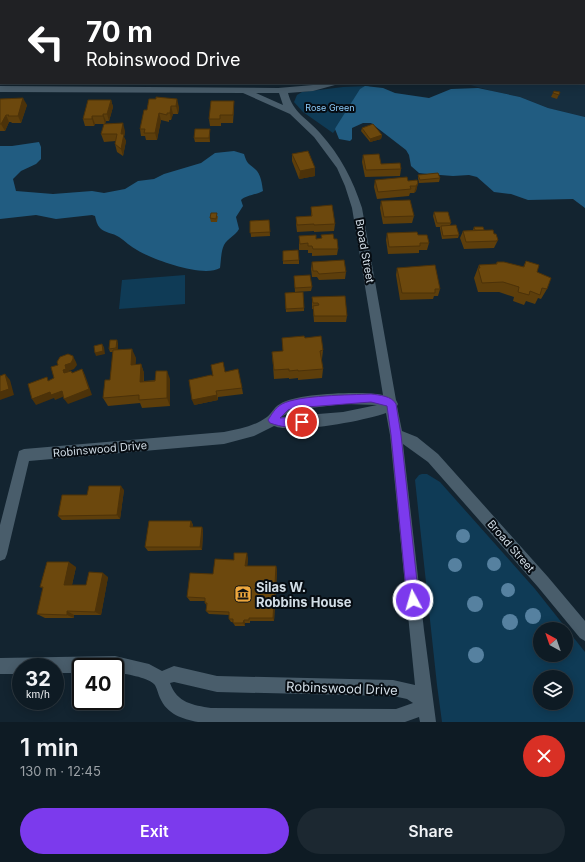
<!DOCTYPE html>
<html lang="en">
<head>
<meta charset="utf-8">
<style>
	:root { --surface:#0e1b24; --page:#1c2831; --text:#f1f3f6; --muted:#9ba1a6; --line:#2e3941; --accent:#7c3aed }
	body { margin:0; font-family:Inter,sans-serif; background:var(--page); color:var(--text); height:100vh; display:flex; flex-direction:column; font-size:15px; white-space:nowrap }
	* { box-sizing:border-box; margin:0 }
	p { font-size:13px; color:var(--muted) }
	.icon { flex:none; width:22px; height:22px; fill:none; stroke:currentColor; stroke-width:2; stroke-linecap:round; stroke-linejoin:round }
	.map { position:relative; height:722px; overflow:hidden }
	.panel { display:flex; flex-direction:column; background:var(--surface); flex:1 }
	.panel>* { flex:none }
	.guide { position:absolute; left:0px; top:0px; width:585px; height:84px; box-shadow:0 2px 10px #0003,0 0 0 1px var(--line); background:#202124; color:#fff; overflow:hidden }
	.needle { width:26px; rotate:320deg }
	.tools { position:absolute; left:533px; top:622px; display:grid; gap:8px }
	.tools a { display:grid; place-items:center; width:40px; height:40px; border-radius:50%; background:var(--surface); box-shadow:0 2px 10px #0003,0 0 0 1px var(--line); font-size:20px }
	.speed { position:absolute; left:12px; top:658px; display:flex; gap:8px; font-size:20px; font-weight:700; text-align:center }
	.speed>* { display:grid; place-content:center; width:52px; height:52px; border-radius:50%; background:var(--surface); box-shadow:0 2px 10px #0003,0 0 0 1px var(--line); line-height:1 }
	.speed small { font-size:10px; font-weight:400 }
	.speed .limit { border:2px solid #111; border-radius:6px; background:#fff; color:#111 }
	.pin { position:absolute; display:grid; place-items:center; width:34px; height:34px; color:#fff; margin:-17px; border:2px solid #fff; border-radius:50%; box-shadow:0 1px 4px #0007 }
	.me { position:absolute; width:44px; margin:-22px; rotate:354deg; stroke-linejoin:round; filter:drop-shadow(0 0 3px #0008) }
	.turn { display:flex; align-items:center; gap:14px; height:84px; padding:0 20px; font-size:18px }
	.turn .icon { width:52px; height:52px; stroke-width:2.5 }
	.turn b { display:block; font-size:28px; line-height:34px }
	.round { display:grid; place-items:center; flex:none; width:42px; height:42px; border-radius:21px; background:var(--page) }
	.head { display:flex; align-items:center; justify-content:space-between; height:68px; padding:0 20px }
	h1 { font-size:24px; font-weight:600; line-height:30px }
	.cta { display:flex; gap:8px; margin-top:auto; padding:8px 20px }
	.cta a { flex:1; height:46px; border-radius:24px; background:var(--accent); color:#fff; font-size:16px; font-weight:600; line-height:46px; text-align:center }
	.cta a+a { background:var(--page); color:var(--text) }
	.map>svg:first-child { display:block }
	.built { fill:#162e3f }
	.green { fill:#0f3b56; fill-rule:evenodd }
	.forest { fill:#215c81 }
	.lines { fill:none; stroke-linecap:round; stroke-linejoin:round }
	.minor { fill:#495d6b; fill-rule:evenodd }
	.tree { fill:#5681a0 }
	.wall { fill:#5d3e0b }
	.shaded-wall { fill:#4c3209 }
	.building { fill:#6c480d; stroke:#4c3209 }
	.route { fill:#7c3aed; stroke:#51269a }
	.labels { text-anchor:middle; stroke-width:4; stroke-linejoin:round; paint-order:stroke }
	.far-park-label { font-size:9px; fill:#8dcdfc; stroke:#060c12 }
	.street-label { font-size:11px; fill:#d2dde6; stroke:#060c12 }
	.near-poi-label { font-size:13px; font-weight:bold; fill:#d2dde6; stroke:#060c12; text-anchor:start }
	.near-street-label { font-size:13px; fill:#d2dde6; stroke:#060c12 }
</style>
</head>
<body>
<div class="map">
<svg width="585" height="722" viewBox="0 0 585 722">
	<rect width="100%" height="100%" fill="#132430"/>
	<!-- built -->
	<polygon class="built" points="444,0 585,0 585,117 548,108 520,97 492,91 463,83 584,83 584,1 444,1"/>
	<!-- green -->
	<g class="green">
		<polygon points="0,0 363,0 366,1 1,1 1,73"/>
		<polygon points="369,86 333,133 303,112 294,102 297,95 302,92 343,87"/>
		<polygon points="185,275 185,304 119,309 122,280"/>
		<path d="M422 474H427L440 482 535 589 585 652V722H442L437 685 415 480 419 475ZM540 629H566V655H540ZM540 677H566V703H540Z"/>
	</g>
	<!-- forest -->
	<g class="forest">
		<polygon points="365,86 383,88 395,93 429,98 451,89 478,88 520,97 548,108 585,117 585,208 573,199 528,200 511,194 494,192 477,177 469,175 453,176 427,174 419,173 411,166 409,155 406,150 371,123 363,123 352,128 352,139 350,141 339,139 335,129 336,127 360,89"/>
		<path d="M39 142 41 147V159L36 164 21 171 13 179 16 191 53 194 92 191 104 193 125 189 138 181 154 179 164 174 201 163 215 153 234 151 244 154C247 164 248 163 255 169 261 174 262 184 263 191 256 195 246 195 241 200L243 206 236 217 239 229C235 236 228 238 224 245 221 251 221 261 220 268 203 278 154 260 137 250 131 247 125 241 119 237 113 233 105 233 100 228 97 225 96 220 95 216L92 215 56 219 36 215 0 219V146H12Z"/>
	</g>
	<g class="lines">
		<!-- minor -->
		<g class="minor">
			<polygon points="423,0 431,0 422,1"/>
			<path d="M322 83H336L335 85 313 91 288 93C293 113 307 118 320 133 340 155 353 180 362 208L396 400 398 404 397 406 402 431 417 437 438 454 548 577 585 621V641L580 638 538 587 428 462 403 444 424 630 436 722H420L419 717 405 722H198C182 719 167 714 160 698 158 694 157 687 154 684 147 677 125 674 115 672V667H81V673H55V667H21V674H0V658L115 656 149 664 162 671 174 666 217 676 393 680 415 685 390 435 386 413C364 421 294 434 274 426L254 436 224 444 29 461 7 554 5 559 0 561V525L19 451 24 449 224 432C239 429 255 426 267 417 272 413 274 407 280 404 297 393 363 391 383 395L352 208 345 186 337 168 314 137 290 114 243 93 0 92V86L278 88 313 85ZM256 93H279L283 105ZM344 404 377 405 343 412 281 417 294 410ZM174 682 217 692 393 696 407 699 413 703 396 709 211 708C193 705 177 703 170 683Z"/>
		</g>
	</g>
	<!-- trees -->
	<g class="tree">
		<circle cx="463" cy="536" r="7"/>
		<circle cx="494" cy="564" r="7"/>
		<circle cx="455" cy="565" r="7"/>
		<circle cx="508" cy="590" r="7"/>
		<circle cx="475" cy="604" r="8"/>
		<circle cx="533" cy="616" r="8"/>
		<circle cx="510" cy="622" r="8"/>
		<circle cx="476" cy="655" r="8"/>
	</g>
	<!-- wall -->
	<g class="wall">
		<polygon points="552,0 585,0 585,12 584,12 584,1 555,1"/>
		<polygon points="554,91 560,92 557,99 551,97"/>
		<polygon points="0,99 27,105 21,123 12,123 11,122 9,122 5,131 0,131"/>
		<polygon points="149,99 179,107 178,114 173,114 171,120 169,120 169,122 161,120 157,140 146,140 145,136 141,136 140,129 147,110"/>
		<polygon points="111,100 113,107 109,121 106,121 105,124 95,124 94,126 85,126 83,119"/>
		<polygon points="234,108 233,123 221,123 221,126 210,126 209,119"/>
		<polygon points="362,128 382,135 381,139 370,142 361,131"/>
		<polygon points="125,131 124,137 126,141 123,156 117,152 115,144 116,141 104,142 101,134"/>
		<polygon points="210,132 210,142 195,142 194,138"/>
		<polygon points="292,154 315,176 299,179 292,161"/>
		<polygon points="363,155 381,164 401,169 400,176 365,177 362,162"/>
		<polygon points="418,175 440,178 439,182 419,183 418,178"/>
		<polygon points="375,180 408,181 418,183 416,191 414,193 410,193 409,196 377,199 374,187"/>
		<polygon points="381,201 414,216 412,223 383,224 380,208"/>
		<polygon points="311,207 335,224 334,231 314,232 314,231 297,232 296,224 296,217 311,216"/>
		<polygon points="434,212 451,223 450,225 459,235 458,238 442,239 440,229 440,227 436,227 433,216"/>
		<polygon points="218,216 217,222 211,222 210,218"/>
		<polygon points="269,220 270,236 251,237 250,221"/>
		<polygon points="474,227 484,230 494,234 498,240 494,248 464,249 460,238 463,231 473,230"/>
		<polygon points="387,233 418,235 429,243 427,250 419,250 419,253 388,254 386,240"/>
		<polygon points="299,236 316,239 334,239 338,249 337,255 312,256 312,253 308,253 308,250 299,250"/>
		<polygon points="283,251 299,260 299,264 283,264"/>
		<polygon points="526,261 537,272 547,289 541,299 538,298 535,304 526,301 524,305 513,301 514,297 499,292 478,292 474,278 479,265 496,264 497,262 523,267"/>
		<polygon points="312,262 346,272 345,279 319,280 317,277 312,277 311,269"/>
		<polygon points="397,268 440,289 438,296 434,296 433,299 400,300 396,275"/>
		<polygon points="294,276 312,287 311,291 295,292"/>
		<polygon points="285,293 304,308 304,311 286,312"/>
		<polygon points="312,297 347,316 346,322 314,322 313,309 312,309"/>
		<polygon points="282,338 305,338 323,350 322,359 321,359 323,369 322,378 298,380 298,378 289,379 289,378 274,379 272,352 283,351"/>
		<polygon points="118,343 118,350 136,358 135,365 141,364 144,373 144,381 170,379 170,406 142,408 140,403 108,406 103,398 110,380 113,352 110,352 109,349"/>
		<polygon points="225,372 242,388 243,394 218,397 218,400 194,405"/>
		<polygon points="124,490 120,519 62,520 58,516 87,495"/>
		<polygon points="191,521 193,525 192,527 202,527 203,531 202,550 148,551 145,547"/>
		<polygon points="248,558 247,566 276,566 277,571 274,621 250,621 250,623 245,623 245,626 235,626 233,622 231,622 229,619 229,615 209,614 206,611 207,606 205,603 205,601 190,601 187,597 213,574 234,560"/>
		<polygon points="76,567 72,585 86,585 108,577 101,615 74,615 74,618 45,618 37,614 43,588 40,587"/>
	</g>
	<!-- shaded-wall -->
	<g class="shaded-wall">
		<polygon points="514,0 519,0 519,1 513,1"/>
		<polygon points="23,98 27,105 21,123 18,116"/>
		<polygon points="177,99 179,107 178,114 176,106"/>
		<polygon points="111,100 113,107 109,121 107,114"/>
		<polygon points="171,106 173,114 171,120 170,113"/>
		<polygon points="159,113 161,120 157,140 155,133"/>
		<polygon points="103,114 106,121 105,124 103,116"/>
		<polygon points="6,115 9,122 5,131 1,124"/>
		<polygon points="92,116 95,124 94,126 92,119"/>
		<polygon points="123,123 125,131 124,137 126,141 123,156 121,149 121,134"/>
		<polygon points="210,129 210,142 209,138"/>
		<polygon points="382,135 381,139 370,142 370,139"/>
		<polygon points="315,168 315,176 299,179 300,171"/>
		<polygon points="418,183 416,191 414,193 416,186"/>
		<polygon points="117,340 118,343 118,351 116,348"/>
		<polygon points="102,344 104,347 105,354 96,356 95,353"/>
		<polygon points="132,349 136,358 135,374 131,365"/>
		<polygon points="73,356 76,362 77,365 74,369 69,371 70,375 64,373 63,370 65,365"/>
		<polygon points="141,364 144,373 143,390 140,382"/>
		<polygon points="82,369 85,375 92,395 68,404 64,399"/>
		<polygon points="167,371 170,379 170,406 167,398"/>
		<polygon points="5,374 10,380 14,395 0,400 0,392"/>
		<polygon points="62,391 65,396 55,400 54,398 36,405 32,399 50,392"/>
		<polygon points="216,391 218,400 194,405 192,400"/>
		<polygon points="121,486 124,490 120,519 117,515"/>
		<polygon points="191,521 193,525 192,531 190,527"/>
		<polygon points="202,527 203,531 202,550 200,547"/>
		<polygon points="247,553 248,558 247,571 245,566"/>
		<polygon points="69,562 76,567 71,589 64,585"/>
		<polygon points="276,566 277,571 274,621 273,618"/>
		<polygon points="103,573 108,577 101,615 95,612"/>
		<polygon points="67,611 74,615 74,618 67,615"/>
		<polygon points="244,620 245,623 245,626 243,623"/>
	</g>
	<!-- building -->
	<g class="building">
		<polygon points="469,0 514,0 513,1 468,1"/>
		<polygon points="554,91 560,92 559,95 553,93"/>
		<polygon points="156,97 177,99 176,106 171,106 170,113 167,113 167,115 159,113 155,133 144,133 145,129 140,129 144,110 147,110 149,99 156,99"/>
		<polygon points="23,98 18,116 8,116 9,115 6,115 1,124 0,124 0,99"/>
		<polygon points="88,100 111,100 107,114 103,114 103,116 92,116 92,119 83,119"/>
		<polygon points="211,101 234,101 233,115 220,115 220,119 209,119"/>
		<polygon points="123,123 121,134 124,134 121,149 115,144 117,134 101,134 104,124"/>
		<polygon points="373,124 382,135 370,139 362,128"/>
		<polygon points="195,129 210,129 209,138 194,138"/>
		<polygon points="308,151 315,168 300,171 292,154"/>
		<polygon points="379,154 381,164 400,163 401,169 366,170 363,155"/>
		<polygon points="438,173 440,178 420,180 418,175"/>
		<polygon points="407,177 408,181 417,180 418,183 416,186 410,186 411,189 378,192 375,180"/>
		<polygon points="410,200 414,216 384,217 381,201"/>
		<polygon points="332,205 335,224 314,225 314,224 297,225 296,217 312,216 311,207"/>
		<polygon points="434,212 448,212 451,223 437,223"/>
		<polygon points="211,213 217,213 216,219 210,218"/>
		<polygon points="269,220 270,232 250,233 250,221"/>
		<polygon points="456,225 459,235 443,236 441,226"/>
		<polygon points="474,227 483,227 484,230 475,230"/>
		<polygon points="493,230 494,234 496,234 498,240 497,240 497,241 466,242 463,231"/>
		<polygon points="417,232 418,235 427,235 429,243 420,243 420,246 389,247 387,233"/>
		<polygon points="333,234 334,239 337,239 338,249 313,249 312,246 308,246 308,243 300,244 299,236 316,235 316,239 322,238 321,235"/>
		<polygon points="298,250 299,260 283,261 283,251"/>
		<polygon points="344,260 346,272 319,274 317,271 313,271 312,262"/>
		<polygon points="526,261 539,265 537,272 551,278 547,289 542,288 540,295 530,291 529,295 518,292 519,287 503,282 482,283 478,268 480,268 479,265 497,264 497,262 504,262 524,267"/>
		<polygon points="435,265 440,289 435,289 435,293 402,293 397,268"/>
		<polygon points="310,275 312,287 295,288 294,276"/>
		<polygon points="303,292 304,308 286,309 285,293"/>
		<polygon points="345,296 347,316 314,316 313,306 319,305 318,303 313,303 312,297"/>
		<polygon points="304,336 305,338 321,336 323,350 320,351 323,369 298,371 298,370 289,371 289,369 274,370 272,352 283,351 282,338"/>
		<polygon points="110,340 117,340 116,348 109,349"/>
		<polygon points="102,344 103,351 95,353 94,346"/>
		<polygon points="132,349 131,365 141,364 140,382 155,381 156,371 167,371 167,398 139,400 139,395 103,398 105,380 110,380 113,350"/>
		<polygon points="68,354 73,356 73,359 71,363 65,365 66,369 63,370 64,373 71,371 72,373 82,369 89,389 64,399 62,391 51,395 50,392 32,399 28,384 47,377 48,381 54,378 51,367 58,365 57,362 60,357"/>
		<polygon points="223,362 225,372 238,369 242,388 216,391 217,395 192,400 189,380 211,375 213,376 211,365"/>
		<polygon points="5,374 9,389 0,392 0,376"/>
		<polygon points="89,486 121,486 117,515 58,516 62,495 87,495"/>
		<polygon points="149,521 191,521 190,527 202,527 200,547 145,547"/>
		<polygon points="234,553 247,553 245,566 276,566 273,618 249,618 249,620 244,620 243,623 233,623 233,619 229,619 229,612 206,611 207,603 205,603 205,598 187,597 190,573 213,574 215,559 234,560"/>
		<polygon points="47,562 69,562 64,585 86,585 89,572 103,573 95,612 67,611 67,615 37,614 43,587 40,587"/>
	</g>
	<!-- route -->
	<path class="route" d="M371 394C379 395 392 396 396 404L401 435 419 600 417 604 413 606 409 604 407 600 391 435 387 406 371 402 294 408 288 410 280 418 302 417 306 418 307 422 306 425C294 429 281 427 270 423L268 420C272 414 275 408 282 404 299 395 350 395 371 394Z"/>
	<!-- icons -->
	<defs>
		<g id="museum-square" transform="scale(0.9)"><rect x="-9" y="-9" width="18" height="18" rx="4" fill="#eea73d" stroke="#060c12"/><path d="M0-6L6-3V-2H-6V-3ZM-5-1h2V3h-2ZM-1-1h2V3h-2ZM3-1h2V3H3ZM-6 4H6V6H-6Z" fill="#111"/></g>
	</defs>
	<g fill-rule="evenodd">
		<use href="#museum-square" x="243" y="594"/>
	</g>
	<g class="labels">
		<!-- far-park labels -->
		<g class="far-park-label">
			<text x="330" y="111">Rose Green</text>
		</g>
		<!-- street labels -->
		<g class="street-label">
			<text transform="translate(365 251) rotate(80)" y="4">Broad Street</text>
			<text transform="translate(100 449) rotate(-5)" y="4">Robinswood Drive</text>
			<text transform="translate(511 546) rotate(49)" y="4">Broad Street</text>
		</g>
		<!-- near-poi labels -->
		<g class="near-poi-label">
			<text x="256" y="592">Silas W.<tspan x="256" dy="15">Robbins House</tspan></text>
		</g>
		<!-- near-street labels -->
		<g class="near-street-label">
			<text transform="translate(342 688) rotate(2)" y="5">Robinswood Drive</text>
		</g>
	</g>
</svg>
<div class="tools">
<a><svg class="needle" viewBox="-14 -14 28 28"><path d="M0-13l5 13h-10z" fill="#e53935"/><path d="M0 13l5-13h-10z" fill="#9ba1a6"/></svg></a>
<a><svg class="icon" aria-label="layers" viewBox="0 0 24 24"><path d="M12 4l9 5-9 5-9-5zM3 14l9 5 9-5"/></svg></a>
</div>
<div class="speed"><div>32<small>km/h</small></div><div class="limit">40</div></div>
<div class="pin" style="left:302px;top:422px;background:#d93025"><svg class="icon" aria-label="arrive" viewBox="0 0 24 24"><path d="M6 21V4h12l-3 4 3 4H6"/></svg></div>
<svg class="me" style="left:413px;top:600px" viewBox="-20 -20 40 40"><circle r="17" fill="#7c3aed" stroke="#fff" stroke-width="3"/><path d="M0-11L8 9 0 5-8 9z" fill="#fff"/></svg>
<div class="guide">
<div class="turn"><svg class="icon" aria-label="left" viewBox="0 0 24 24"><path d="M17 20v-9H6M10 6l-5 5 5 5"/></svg><div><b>70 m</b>Robinswood Drive</div></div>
</div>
</div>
<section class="panel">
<div class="head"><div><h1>1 min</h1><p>130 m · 12:45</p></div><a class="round" style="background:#d93025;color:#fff"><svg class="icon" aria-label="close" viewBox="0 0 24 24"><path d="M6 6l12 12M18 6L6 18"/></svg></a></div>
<div class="cta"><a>Exit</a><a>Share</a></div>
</section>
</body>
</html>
